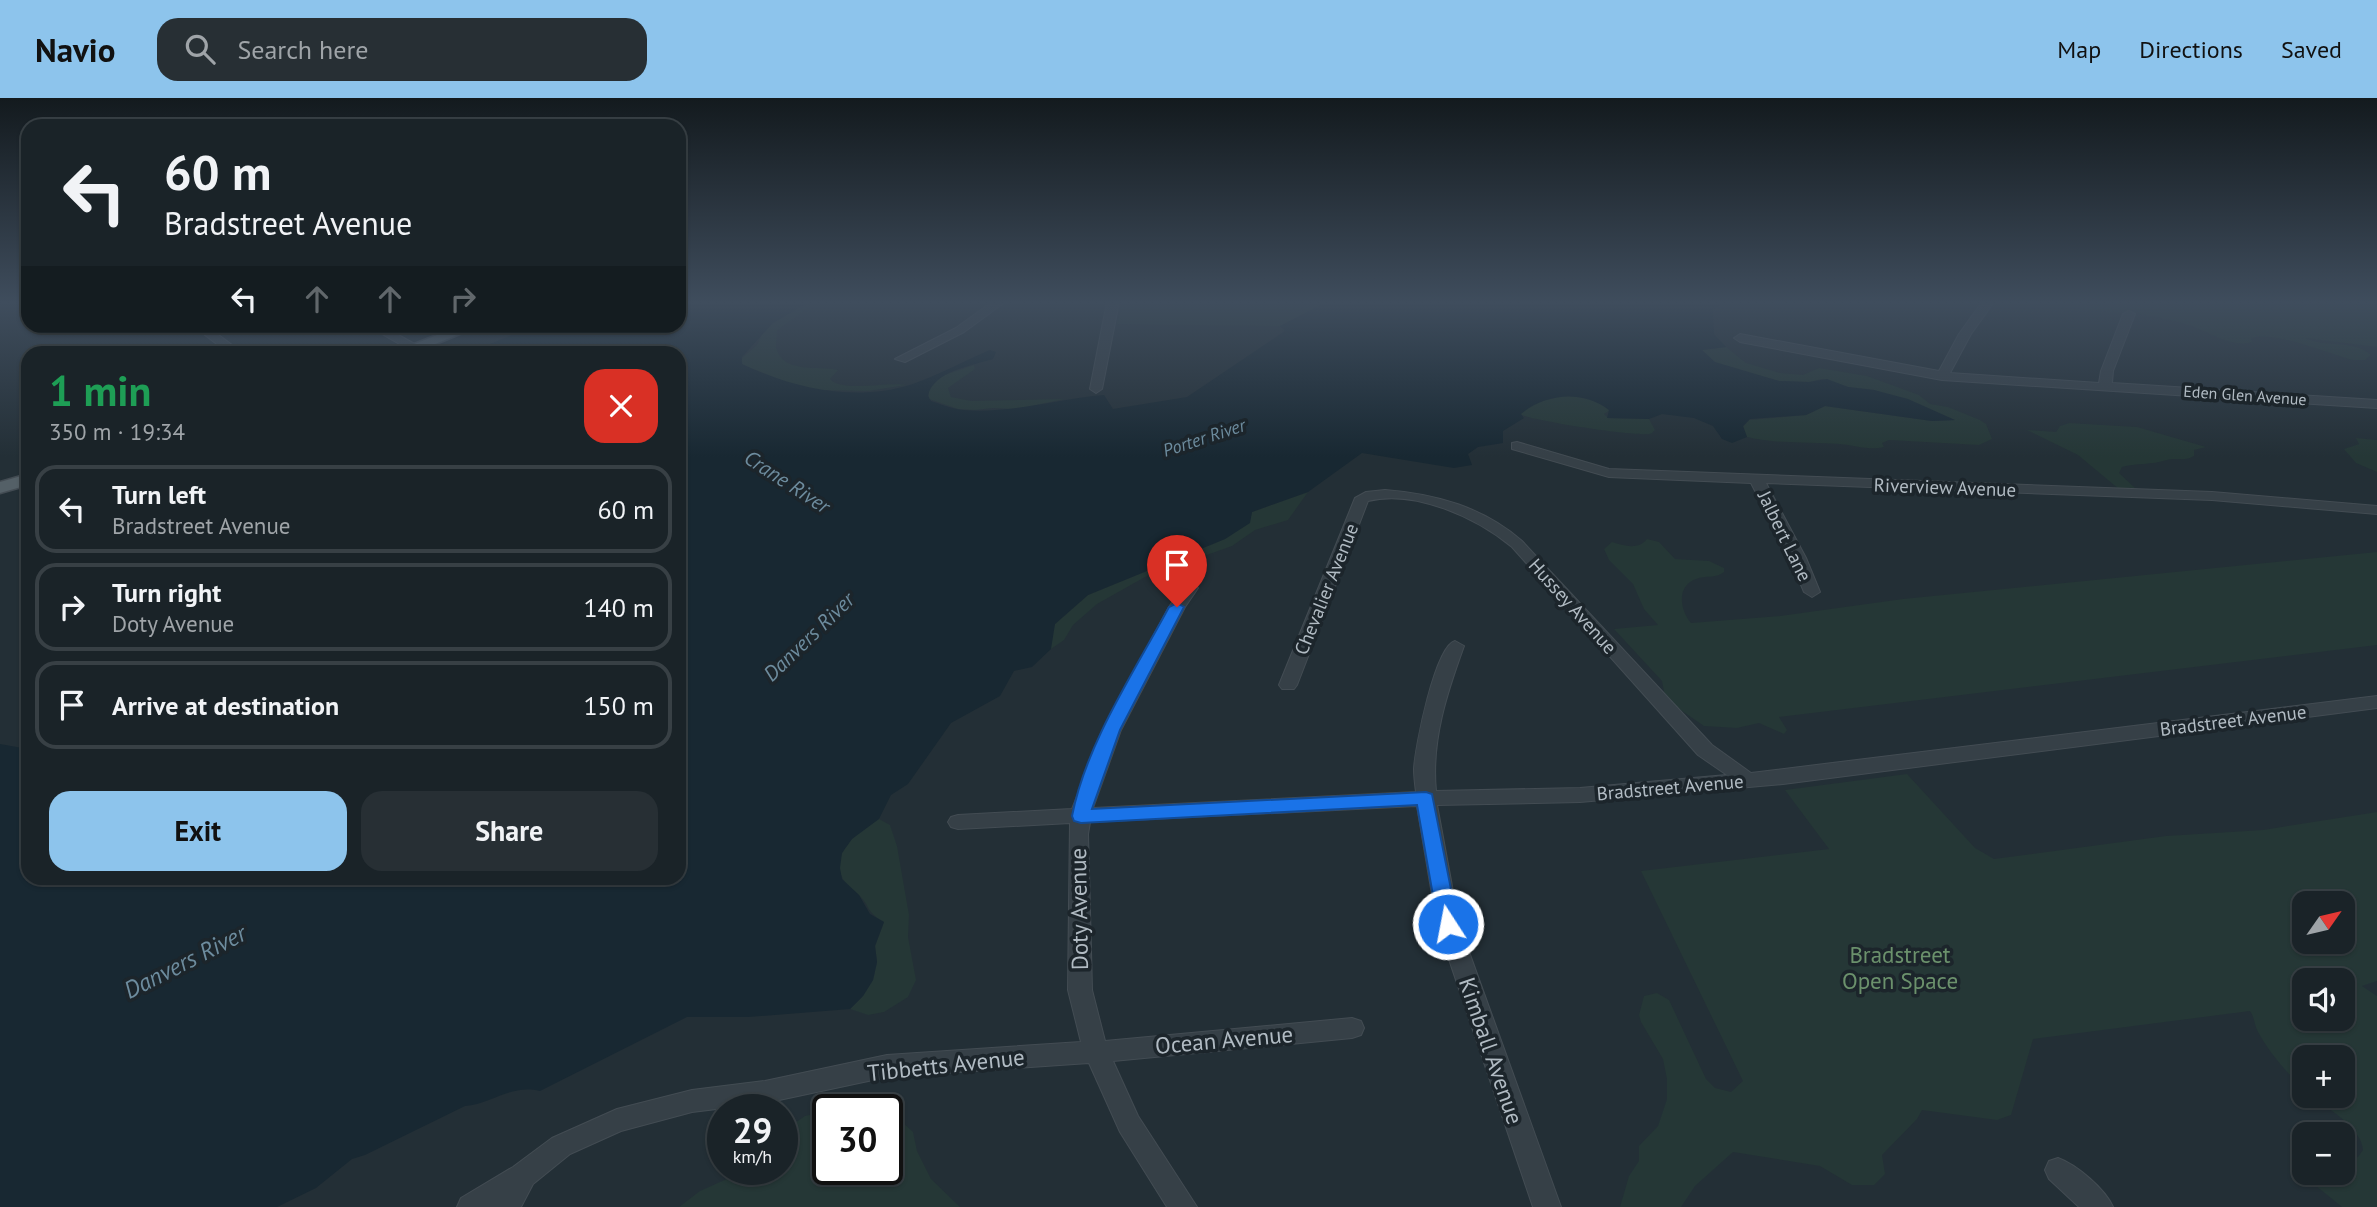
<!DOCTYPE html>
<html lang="en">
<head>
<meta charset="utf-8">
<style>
	:root { --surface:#1a2328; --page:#272f34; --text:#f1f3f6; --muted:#9fa4a8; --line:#384045; --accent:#8dc4ec }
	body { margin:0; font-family:"PT Sans",sans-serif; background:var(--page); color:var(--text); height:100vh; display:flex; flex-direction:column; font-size:26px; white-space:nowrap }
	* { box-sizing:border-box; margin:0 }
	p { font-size:23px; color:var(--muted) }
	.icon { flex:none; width:38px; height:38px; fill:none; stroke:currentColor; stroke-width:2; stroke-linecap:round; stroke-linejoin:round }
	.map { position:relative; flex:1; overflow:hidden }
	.details { position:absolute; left:21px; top:248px; width:665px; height:539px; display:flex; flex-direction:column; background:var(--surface); border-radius:21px; box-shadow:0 2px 5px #0004,0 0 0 2px var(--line) }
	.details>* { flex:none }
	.guide { position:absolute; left:21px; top:21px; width:665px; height:214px; border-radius:21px; box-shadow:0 2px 5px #0004,0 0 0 2px var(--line); background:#1a2328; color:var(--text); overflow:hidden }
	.needle { width:46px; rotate:56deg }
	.buttons { position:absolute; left:2292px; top:793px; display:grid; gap:14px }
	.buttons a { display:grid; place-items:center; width:63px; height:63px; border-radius:14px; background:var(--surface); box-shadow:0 2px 5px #0004,0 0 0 2px var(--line); font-size:35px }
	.speed { position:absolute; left:707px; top:996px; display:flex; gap:14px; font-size:35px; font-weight:700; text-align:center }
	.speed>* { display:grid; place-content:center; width:91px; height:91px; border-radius:50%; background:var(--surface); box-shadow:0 2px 5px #0004,0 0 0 2px var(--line); line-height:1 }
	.speed small { font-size:18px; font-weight:400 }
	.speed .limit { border:4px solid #111; border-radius:10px; background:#fff; color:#111 }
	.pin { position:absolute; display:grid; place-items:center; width:60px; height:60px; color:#fff; margin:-72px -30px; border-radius:50% 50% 50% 0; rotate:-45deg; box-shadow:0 0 7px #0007 }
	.pin .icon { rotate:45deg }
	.me { position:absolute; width:77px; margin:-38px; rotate:349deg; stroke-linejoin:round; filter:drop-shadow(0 0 5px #0008) }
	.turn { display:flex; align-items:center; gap:24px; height:147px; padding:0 28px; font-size:32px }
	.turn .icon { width:91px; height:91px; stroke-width:2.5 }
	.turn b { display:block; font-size:49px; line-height:60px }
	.lanes { display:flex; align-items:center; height:66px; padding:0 28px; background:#0003; justify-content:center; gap:35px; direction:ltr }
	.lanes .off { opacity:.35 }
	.round { display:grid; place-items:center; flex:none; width:74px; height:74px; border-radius:21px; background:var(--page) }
	.summary { display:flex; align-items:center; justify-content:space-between; height:119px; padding:0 28px }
	h1 { font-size:42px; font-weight:600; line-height:52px; color:#1e9e55 }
	.cta { display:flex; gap:14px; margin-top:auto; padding:14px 28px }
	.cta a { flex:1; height:80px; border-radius:21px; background:var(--accent); color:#111; font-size:28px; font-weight:600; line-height:80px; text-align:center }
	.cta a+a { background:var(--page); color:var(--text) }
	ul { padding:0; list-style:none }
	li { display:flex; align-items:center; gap:21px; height:88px; margin:0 14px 10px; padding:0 14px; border:4px solid var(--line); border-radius:21px }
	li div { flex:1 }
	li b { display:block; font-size:26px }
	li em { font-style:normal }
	header { display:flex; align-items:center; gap:42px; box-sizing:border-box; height:98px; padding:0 35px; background:var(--accent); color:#111 }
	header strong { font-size:33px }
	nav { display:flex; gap:38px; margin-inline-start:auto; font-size:24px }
	.search { width:490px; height:63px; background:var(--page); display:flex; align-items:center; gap:18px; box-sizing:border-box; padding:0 24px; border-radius:21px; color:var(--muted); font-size:26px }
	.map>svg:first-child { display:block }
	.green { fill:#253736; fill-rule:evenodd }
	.water { fill:#182832 }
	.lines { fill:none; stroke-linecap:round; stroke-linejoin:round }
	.minor-casing { stroke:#434c53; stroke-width:2 }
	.major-casing { stroke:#434c53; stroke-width:3 }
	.minor { fill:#364047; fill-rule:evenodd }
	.major { fill:#546067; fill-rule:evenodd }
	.route { fill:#1a73e8; stroke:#114b97; stroke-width:2 }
	.labels { text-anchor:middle; stroke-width:7; stroke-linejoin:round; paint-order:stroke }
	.far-street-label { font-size:16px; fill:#b1bbc3; stroke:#1c252b }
	.far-water-label { font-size:18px; font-style:italic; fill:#6d8c9e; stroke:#1c252b }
	.street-label { font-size:19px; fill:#b1bbc3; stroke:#1c252b }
	.water-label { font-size:21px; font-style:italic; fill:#6d8c9e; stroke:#1c252b }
	.near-street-label { font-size:23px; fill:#b1bbc3; stroke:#1c252b }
	.near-park-label { font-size:23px; fill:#6b916c; stroke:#1c252b }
	.near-water-label { font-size:24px; font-style:italic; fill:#6d8c9e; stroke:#1c252b }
</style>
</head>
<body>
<header>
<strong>Navio</strong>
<div class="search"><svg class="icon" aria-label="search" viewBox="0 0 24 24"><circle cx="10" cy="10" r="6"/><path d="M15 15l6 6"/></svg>Search here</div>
<nav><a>Map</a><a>Directions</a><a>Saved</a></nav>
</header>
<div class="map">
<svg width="2377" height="1109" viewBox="0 0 2377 1109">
	<rect width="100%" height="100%" fill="#232f36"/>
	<!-- green -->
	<g class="green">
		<path d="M810 204H824L807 211 777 232C777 237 776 245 776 249 782 277 820 267 838 272L830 281C842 295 888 283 906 287L868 293 819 292 788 285 743 267 741 261 757 247 762 236 773 225Z"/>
		<polygon points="1123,204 1320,204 1319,208 1280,228 1117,226"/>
		<path d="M2064 204H2377V249L2305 240C2325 250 2354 241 2371 257L2365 262H2353C2329 256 2272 232 2251 240L2252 244C2230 251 2206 231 2185 226 2165 220 2141 215 2120 214 2100 213 2078 213 2064 204Z"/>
		<path d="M1726 249 1746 265 1780 275 1803 277 1819 270 1867 278 1919 297 1930 306 1948 309 1980 322 1986 326 1992 341 1979 347 1889 342 1882 345 1884 349C1870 353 1854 347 1840 346 1809 344 1777 346 1747 339L1743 329 1749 322 1806 317 1825 308 1932 323 1954 322 1874 292 1848 289 1822 281 1809 284 1779 283 1719 267 1711 262 1702 252Z"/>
		<polygon points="974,267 975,271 948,290 951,299 971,303 1064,301 1017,311 993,310 975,312 958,311 929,301 928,291 942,278"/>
		<path d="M1567 297 1597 303 1610 312 1604 316 1608 320 1649 321 1655 332C1651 336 1652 336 1646 336 1632 338 1527 322 1520 316L1534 305Z"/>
		<path d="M2069 325 2137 329 2206 349 2194 352V358C2185 364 2177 359 2167 362 2152 367 2136 365 2122 369L2119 375 2135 390 2134 394 2120 392 2078 357 2027 332 2056 334 2060 328Z"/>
		<polygon points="2356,340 2377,342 2377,374 2356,365 2344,351 2359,346"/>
		<polygon points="1308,394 1288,422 1255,432 1232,448 1145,479 1097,506 1073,527 1064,542 1051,551 1047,546 1055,526 1088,497 1225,441 1249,425 1252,414"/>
		<path d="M1647 441 1659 444 1675 461 1709 463 1724 470V474C1715 481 1706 477 1696 481 1676 488 1680 512 1691 525L1780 518 1903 501 2377 454V547L1779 619 1787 632 1784 636 1759 625 1737 630 1704 628 1675 608 1665 598 1662 583 1614 531 1658 527 1644 511 1633 486 1609 462 1604 451 1612 444C1624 448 1639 452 1647 441Z"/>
		<path d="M1907 676 1975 750 1994 761 2166 738 2263 732 2377 714V883L2362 888 2377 898V1109H2342L2310 1083 2292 1061 2305 1054V1074H2343V1060L2358 1059 2363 1052C2361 1029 2328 1011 2312 998H2343V959H2305V992C2286 974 2270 956 2258 934 2254 927 2255 920 2250 913L2033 941 2011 1017 1997 1022 1922 1012 1917 1021 1882 1057 1885 1076 1874 1087H1852L1820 1068 1733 1054 1695 1088 1681 1109H1620L1629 1078 1639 1063V1048L1658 1028 1667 1001V981L1663 961 1641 924 1639 917 1644 898 1657 895 1669 902 1706 981 1715 990 1731 994 1743 983 1641 773 1829 751 1785 692ZM2343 805V844H2305V805ZM2343 882V920H2305V882Z"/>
		<path d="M879 721 890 727 897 748 909 817 908 839 916 882 908 899 884 914 868 917 850 911 863 898 873 882 877 864 875 848 884 824C865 813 871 809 859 797 853 791 847 789 843 781 829 756 859 731 879 721Z"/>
		<polygon points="873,1002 896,1007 901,1023 913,1034 917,1053 931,1081 960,1109 679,1109 700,1093 738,1076 741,1071 782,1071 782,1034 805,1018 828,1013 828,1071 887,1071 887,1012 833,1011"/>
	</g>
	<!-- water -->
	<path class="water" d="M679 204H809L773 225 742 259V266C793 290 854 304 910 287 937 278 964 263 990 252L996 254 993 261C971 268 933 273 928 298L931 303C941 306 952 311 963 312 1010 316 1057 301 1104 297L1113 311 1187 299 1285 233 1280 228 1319 208 1320 204H1726L1713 211 1714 236 1726 249 1702 252 1715 264 1779 283 1809 284 1827 281 1848 289 1874 292 1908 301 1955 322 1932 323 1825 308 1806 317 1750 321 1743 328 1747 339 1732 345 1722 341 1713 328 1694 320 1662 316 1649 321 1607 320 1609 312C1583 292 1546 295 1521 316L1524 320 1503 333V345L1478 349 1468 356 1472 367 1454 370 1362 355 1308 394 1252 414 1250 425 1225 441 1088 497 1055 526 1051 551 1032 569 1014 573 1000 598 951 625 908 686 891 697 879 721 852 741 842 755 840 770 842 781 859 797 870 816 884 824 875 848 877 864 873 882 863 898 850 911 748 919H687L540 993C510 986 492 1006 465 1008L365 1057 352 1061 316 1090 277 1109H0V646L28 651V780H679V422L682 408 679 405V256L468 255 534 228H679Z"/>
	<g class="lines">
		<!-- minor casing -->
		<g class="minor-casing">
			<g id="minor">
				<polygon points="992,204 1005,204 964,234 905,264 895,261 956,230"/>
				<polygon points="1107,204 1119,204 1102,291 1096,295 1090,291"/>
				<polygon points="1982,204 1994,204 1971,236 1950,275 2099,285 2101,273 2123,216 2129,213 2135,216 2113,273 2112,285 2377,302 2377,310 1942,282 1740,244 1734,240 1740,236 1939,273 1959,236"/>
				<polygon points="210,228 221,228 216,235 244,256 230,256 205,237 203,235"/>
				<polygon points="368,228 382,228 420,249 410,252"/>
				<polygon points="1517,344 1609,371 2212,394 2377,408 2377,416 2212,402 1766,385 1806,460 1820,494 1812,499 1804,494 1790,460 1751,385 1609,379 1512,351 1512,345"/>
				<path d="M1385 392C1436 396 1483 409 1522 443L1712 647 1751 675 2377 598V610L1783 686 1580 704 1437 707 1459 826 1561 1109H1533L1437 826 1417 708 1090 724 1088 736 1092 892 1105 943 1352 920 1361 923 1364 930 1361 937 1352 940 1113 963 1138 1018 1197 1109H1167L1120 1034 1089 965 887 979 765 1005 692 1014 621 1033 570 1056 533 1086 521 1109H457L461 1100 513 1069 552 1040 617 1011 692 992 765 983 887 957 1081 944 1068 892 1070 725 958 731 951 729 948 724 951 719 958 717 1072 711 1103 632 1169 509 1184 487 1190 485 1198 490 1185 509 1121 632 1093 710 1416 694C1415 686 1414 679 1414 671 1415 650 1435 548 1455 543L1464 548C1447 595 1431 642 1436 693L1580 690 1727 677 1698 657 1512 449C1477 420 1415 391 1368 403L1297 587 1294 591H1282L1279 587 1355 400 1366 394Z"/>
				<path d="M2058 1060C2077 1067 2105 1091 2113 1109H2079L2049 1081 2045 1072 2049 1063Z"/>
			</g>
		</g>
		<!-- major casing -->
		<g class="major-casing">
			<g id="major">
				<polygon points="460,228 479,228 411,256 389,256"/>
				<polygon points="28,376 28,387 0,395 0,384"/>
			</g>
		</g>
		<!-- minor -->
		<use href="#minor" class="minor"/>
		<!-- major -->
		<use href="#major" class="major"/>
	</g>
	<!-- sky -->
	<linearGradient id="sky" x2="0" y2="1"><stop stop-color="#131a1e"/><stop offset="0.57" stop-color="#3f4d5d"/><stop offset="1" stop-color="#3f4d5d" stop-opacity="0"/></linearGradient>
	<rect width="2377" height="359" fill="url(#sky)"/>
	<!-- route -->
	<path class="route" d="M1177 505 1184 509 1120 632 1092 711 1426 694 1432 696 1458 826 1455 832 1448 834 1441 832 1438 826 1417 707 1081 725 1074 723 1072 718C1086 646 1134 574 1169 509Z"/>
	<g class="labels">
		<!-- far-street labels -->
		<g class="far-street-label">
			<text transform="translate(2245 297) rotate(4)" y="6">Eden Glen Avenue</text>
		</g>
		<!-- far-water labels -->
		<g class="far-water-label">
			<text transform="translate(1204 340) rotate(-18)" y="6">Porter River</text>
		</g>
		<!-- street labels -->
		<g class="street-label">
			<text transform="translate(1945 389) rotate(2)" y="7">Riverview Avenue</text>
			<text transform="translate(1785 438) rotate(64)" y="7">Jalbert Lane</text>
			<text transform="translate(1326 491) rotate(-68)" y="7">Chevalier Avenue</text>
			<text transform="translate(1573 508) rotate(48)" y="7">Hussey Avenue</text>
			<text transform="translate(2233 622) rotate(-7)" y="7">Bradstreet Avenue</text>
			<text transform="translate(1670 689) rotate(-5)" y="7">Bradstreet Avenue</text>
		</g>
		<!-- water labels -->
		<g class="water-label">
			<text transform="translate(787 384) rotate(33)" y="7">Crane River</text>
			<text transform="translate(809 539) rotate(-44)" y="7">Danvers River</text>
		</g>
		<!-- near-street labels -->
		<g class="near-street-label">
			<text transform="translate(1079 811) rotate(-91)" y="8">Doty Avenue</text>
			<text transform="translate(1224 942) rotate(-5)" y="8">Ocean Avenue</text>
			<text transform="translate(1491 953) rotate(71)" y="8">Kimball Avenue</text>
			<text transform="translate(946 967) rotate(-6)" y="8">Tibbetts Avenue</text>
		</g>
		<!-- near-park labels -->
		<g class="near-park-label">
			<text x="1900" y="865">Bradstreet<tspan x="1900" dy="26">Open Space</tspan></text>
		</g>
		<!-- near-water labels -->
		<g class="near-water-label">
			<text transform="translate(185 864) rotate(-27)" y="8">Danvers River</text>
		</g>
	</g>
</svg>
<div class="buttons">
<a><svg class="needle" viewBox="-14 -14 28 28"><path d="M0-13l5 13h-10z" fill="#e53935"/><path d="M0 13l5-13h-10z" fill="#9fa4a8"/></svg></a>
<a><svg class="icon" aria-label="sound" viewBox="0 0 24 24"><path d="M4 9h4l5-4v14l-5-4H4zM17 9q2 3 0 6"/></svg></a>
<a>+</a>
<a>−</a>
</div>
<div class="speed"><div>29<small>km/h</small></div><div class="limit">30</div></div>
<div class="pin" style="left:1177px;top:509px;background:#d93025"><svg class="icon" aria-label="arrive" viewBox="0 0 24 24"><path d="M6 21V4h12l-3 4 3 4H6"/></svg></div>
<svg class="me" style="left:1448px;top:826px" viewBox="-20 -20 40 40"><circle r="17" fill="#1a73e8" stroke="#fff" stroke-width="3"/><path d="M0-11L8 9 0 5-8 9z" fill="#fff"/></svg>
<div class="guide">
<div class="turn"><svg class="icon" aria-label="left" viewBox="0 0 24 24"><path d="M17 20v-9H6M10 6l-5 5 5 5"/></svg><div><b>60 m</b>Bradstreet Avenue</div></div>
<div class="lanes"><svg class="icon" aria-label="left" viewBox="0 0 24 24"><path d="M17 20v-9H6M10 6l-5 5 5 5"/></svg><svg class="icon off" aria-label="ahead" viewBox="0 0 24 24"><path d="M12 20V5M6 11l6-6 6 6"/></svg><svg class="icon off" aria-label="ahead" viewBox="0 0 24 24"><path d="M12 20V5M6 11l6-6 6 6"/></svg><svg class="icon off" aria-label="right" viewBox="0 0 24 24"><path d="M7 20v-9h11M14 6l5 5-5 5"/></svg></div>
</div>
<section class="details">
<div class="summary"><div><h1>1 min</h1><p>350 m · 19:34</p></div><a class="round" style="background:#d93025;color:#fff"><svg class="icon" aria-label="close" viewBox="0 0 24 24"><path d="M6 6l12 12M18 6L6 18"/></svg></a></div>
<ul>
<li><svg class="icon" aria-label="left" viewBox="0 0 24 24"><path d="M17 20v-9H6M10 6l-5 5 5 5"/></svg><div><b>Turn left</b><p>Bradstreet Avenue</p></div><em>60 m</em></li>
<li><svg class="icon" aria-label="right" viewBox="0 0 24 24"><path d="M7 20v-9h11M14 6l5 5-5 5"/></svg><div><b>Turn right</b><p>Doty Avenue</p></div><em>140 m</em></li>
<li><svg class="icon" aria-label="arrive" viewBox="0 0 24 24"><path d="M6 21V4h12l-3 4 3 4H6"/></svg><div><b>Arrive at destination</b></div><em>150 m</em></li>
</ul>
<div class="cta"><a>Exit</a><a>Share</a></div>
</section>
</div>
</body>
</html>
